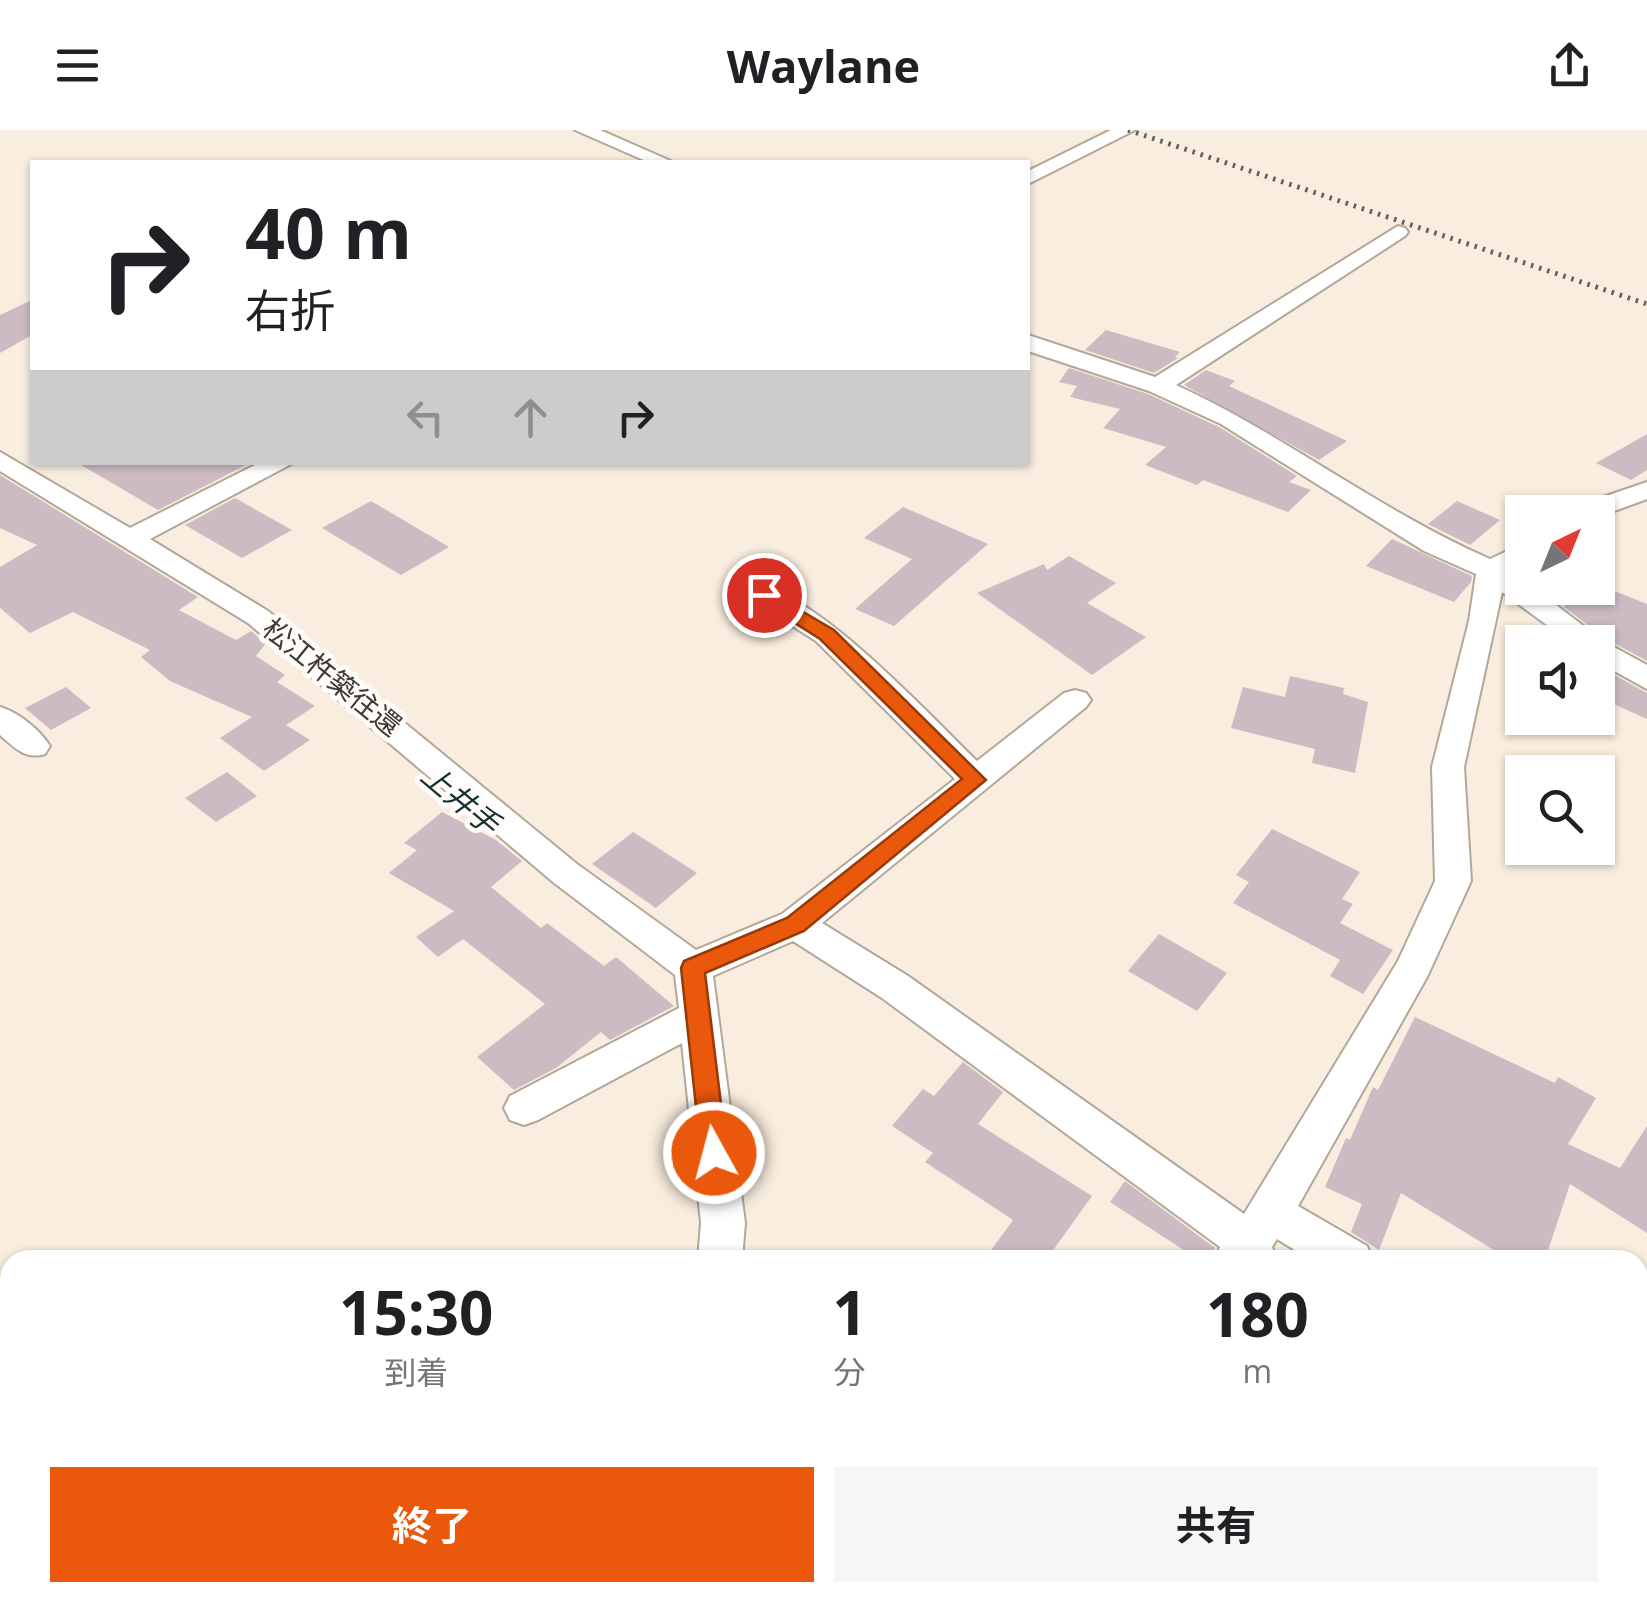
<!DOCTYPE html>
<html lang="ja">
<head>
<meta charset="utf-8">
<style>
	:root { --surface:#fff; --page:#f6f6f6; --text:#202124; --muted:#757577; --accent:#ea580c }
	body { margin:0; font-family:"Open Sans","Noto Sans JP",sans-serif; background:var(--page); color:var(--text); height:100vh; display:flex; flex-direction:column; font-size:38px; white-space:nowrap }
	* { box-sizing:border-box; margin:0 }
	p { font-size:32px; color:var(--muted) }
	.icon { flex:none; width:55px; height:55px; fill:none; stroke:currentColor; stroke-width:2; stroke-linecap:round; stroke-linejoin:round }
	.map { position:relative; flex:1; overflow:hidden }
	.side { position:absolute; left:0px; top:1120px; width:1648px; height:352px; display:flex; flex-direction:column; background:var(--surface); border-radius:30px 30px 0 0; box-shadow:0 2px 8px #0004 }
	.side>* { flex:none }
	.guide { position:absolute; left:30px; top:30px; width:1000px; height:305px; border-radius:0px; box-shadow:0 2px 8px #0004; background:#fff; color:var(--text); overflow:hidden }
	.needle { width:65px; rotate:43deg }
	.tools { position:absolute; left:1505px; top:365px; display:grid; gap:20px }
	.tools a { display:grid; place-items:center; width:110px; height:110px; border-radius:0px; background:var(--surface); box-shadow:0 2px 8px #0004; font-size:50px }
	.pin { position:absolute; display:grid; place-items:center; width:85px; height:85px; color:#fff; margin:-42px; border:5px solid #fff; border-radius:50%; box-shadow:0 2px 10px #0007 }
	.me { position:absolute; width:110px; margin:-55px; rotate:353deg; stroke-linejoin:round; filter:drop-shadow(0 0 8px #0008) }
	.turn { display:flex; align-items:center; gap:35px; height:210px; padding:0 50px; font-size:45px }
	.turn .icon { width:130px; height:130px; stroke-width:2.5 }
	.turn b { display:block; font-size:70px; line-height:85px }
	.lanes { display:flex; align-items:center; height:95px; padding:0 50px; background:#0003; justify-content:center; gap:50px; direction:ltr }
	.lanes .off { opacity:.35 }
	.eta { display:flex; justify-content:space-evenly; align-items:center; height:170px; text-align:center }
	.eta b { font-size:60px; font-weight:700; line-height:70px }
	.primary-button { display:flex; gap:20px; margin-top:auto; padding:20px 50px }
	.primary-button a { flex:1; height:115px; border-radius:0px; background:var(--accent); color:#fff; font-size:40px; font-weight:700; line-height:115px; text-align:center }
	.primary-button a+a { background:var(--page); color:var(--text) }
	header { display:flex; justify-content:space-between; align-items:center; height:130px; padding:0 50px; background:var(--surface); font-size:45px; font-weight:700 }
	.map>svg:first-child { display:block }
	.building { fill:#cdbbc4 }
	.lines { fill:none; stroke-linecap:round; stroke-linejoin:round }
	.minor-casing { stroke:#b2a799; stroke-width:4 }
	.minor { fill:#fff; fill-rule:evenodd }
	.rail { stroke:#635e56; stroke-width:5; stroke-dasharray:2.5 6; stroke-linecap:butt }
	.route { fill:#ea580c; stroke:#983908; stroke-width:2.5 }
	.labels { text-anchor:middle; stroke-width:10; stroke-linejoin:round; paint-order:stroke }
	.street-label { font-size:28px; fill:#3d3933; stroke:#fefbf8 }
	.water-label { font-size:30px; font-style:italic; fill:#152f2f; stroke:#fefbf8 }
</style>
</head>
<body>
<header><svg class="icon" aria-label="menu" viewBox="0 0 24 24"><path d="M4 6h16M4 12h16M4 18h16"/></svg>Waylane<svg class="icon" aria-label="share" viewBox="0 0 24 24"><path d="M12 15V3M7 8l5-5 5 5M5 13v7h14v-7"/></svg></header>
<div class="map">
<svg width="1647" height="1472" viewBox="0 0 1647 1472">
	<rect width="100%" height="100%" fill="#f8edde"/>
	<!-- building -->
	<g class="building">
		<polygon points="32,170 32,205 0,223 0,185"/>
		<polygon points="1106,200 1180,222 1175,227 1178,228 1154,243 1085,220"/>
		<polygon points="1069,238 1148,264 1219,297 1297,346 1289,352 1311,360 1288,382 1203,350 1197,355 1145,335 1166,317 1103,298 1120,279 1070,267 1077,256 1059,252"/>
		<polygon points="1206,240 1235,251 1229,256 1347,311 1319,330 1184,255"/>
		<polygon points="1647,304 1647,340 1631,350 1596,333"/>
		<polygon points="76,332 252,332 158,380"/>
		<polygon points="0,345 198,467 179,480 236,510 251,501 266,513 256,526 285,545 277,552 315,576 286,595 310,610 264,641 220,608 252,587 170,551 141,527 150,520 73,482 30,503 0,478 0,437 37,415 0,398"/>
		<polygon points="235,368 292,400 242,428 185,395"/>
		<polygon points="371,371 449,417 401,445 322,398"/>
		<polygon points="1457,371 1500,390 1470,415 1428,394"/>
		<polygon points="903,377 988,414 894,496 855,479 912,429 864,408"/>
		<polygon points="1392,409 1472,446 1471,452 1454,472 1366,436"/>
		<polygon points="1069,426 1116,453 1087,473 1146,507 1092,545 977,463 1044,434 1047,440"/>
		<polygon points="1582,458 1607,458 1647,474 1647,531 1605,508 1564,477"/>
		<polygon points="1598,536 1647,563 1647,589 1598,567"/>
		<polygon points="1290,546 1344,558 1343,564 1368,572 1355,643 1312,633 1315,619 1231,598 1243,557 1285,567"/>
		<polygon points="66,557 91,578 51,600 25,578"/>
		<polygon points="227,642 257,666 216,692 185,668"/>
		<polygon points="442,682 496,710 522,731 491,757 541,798 547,793 604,836 616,827 674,876 610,910 601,902 556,938 514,960 477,927 545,874 463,809 438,827 416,807 454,781 389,743 417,720 404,713"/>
		<polygon points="1272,699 1360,742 1342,769 1353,774 1340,793 1393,820 1363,864 1330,846 1340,830 1233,773 1249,752 1236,745"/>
		<polygon points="633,702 697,743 656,778 592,734"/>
		<polygon points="1159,804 1227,843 1197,881 1128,841"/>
		<polygon points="1415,887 1555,953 1558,947 1596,968 1568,1014 1620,1038 1647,996 1647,1103 1570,1054 1545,1130 1510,1130 1401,1063 1379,1120 1351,1102 1362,1074 1325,1057 1346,1008 1350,1010 1373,957 1378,960"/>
		<polygon points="963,932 1003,962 978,994 1092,1066 1046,1130 984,1130 1013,1090 925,1032 933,1023 892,996 923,959 934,966"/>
		<polygon points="1125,1051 1215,1118 1210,1130 1199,1130 1110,1072"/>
	</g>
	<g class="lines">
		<!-- minor casing -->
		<g class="minor-casing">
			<g id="minor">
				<polygon points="575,0 600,0 673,32 648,32"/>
				<polygon points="1111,0 1135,0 1028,54 1028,41"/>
				<path d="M1398 96 1405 98 1408 102 1405 106 1176 255C1285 305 1380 381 1490 429L1522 414V433L1510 441 1522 450V458H1534L1603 511 1647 535V559L1598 532V512H1570L1502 462 1464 637 1471 751 1427 847 1298 1076 1367 1116 1373 1130H1311L1277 1109 1272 1117 1277 1130H1214L1220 1117 882 868 793 811 713 846 745 1093 742 1130H698L701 1093 682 913 538 990 524 995 510 990 504 978 510 966 679 878 675 845 553 752 248 493 0 341V322L130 398 261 332H295L150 409 268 481 577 734 696 820 782 784 955 649 816 511 753 471 749 465 753 459C802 446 939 595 977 631L1064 563 1075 560 1086 563 1091 570 1086 577 822 793 908 846 1244 1084 1398 831 1435 751 1432 637 1469 491 1476 444 1424 421 1221 294 1149 261 1028 221V205L1155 247Z"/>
				<polygon points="1647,352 1647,369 1598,387 1598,382 1573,382 1577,376"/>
				<path d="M0 577C18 582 40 600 50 616L45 624C25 630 15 618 0 605Z"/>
				<polygon points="1647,1231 1647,1291 1638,1295 1638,1235"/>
				<polygon points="1638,1304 1647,1308 1647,1358 1638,1354"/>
				<polygon points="524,1462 577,1462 574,1472 520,1472"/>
				<polygon points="999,1462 1051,1462 1048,1472 995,1472"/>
				<polygon points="1372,1462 1423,1462 1427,1472 1375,1472"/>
			</g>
		</g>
		<!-- minor -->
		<use href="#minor" class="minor"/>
		<!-- rail -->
		<polyline class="rail" points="1128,0 1647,174"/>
	</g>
	<!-- route -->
	<polygon class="route" points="764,459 834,500 986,650 804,801 705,843 727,1023 724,1031 714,1035 704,1031 701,1023 681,838 684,831 787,788 962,649 820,509 757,469 754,465"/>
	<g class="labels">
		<!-- street labels -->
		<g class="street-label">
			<text transform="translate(332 547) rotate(39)" y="10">松江杵築往還</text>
		</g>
		<!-- water labels -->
		<g class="water-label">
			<text transform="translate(460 670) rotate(40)" y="10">上井手</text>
		</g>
	</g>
</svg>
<div class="tools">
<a><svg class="needle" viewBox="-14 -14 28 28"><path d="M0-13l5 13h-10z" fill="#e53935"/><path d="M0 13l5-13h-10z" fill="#757577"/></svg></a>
<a><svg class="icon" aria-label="sound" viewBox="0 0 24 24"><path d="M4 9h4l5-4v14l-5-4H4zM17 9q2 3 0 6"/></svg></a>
<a><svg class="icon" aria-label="search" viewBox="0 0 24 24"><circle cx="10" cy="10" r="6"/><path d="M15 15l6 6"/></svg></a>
</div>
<div class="pin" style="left:764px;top:465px;background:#d93025"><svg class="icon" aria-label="arrive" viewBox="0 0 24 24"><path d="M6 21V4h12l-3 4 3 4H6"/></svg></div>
<svg class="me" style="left:714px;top:1023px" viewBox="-20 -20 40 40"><circle r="17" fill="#ea580c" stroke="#fff" stroke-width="3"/><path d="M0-11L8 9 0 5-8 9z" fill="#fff"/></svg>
<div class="guide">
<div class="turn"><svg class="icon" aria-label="right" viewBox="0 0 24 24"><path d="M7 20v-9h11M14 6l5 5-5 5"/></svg><div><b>40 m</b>右折</div></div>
<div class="lanes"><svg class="icon off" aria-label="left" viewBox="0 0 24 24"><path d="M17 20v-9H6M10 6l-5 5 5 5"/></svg><svg class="icon off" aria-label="ahead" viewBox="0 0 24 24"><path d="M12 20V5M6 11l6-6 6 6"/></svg><svg class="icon" aria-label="right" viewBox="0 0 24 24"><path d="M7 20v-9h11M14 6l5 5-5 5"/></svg></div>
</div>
<section class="side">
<div class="eta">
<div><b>15:30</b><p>到着</p></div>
<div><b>1</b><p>分</p></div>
<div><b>180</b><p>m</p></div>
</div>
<div class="primary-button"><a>終了</a><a>共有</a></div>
</section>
</div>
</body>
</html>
